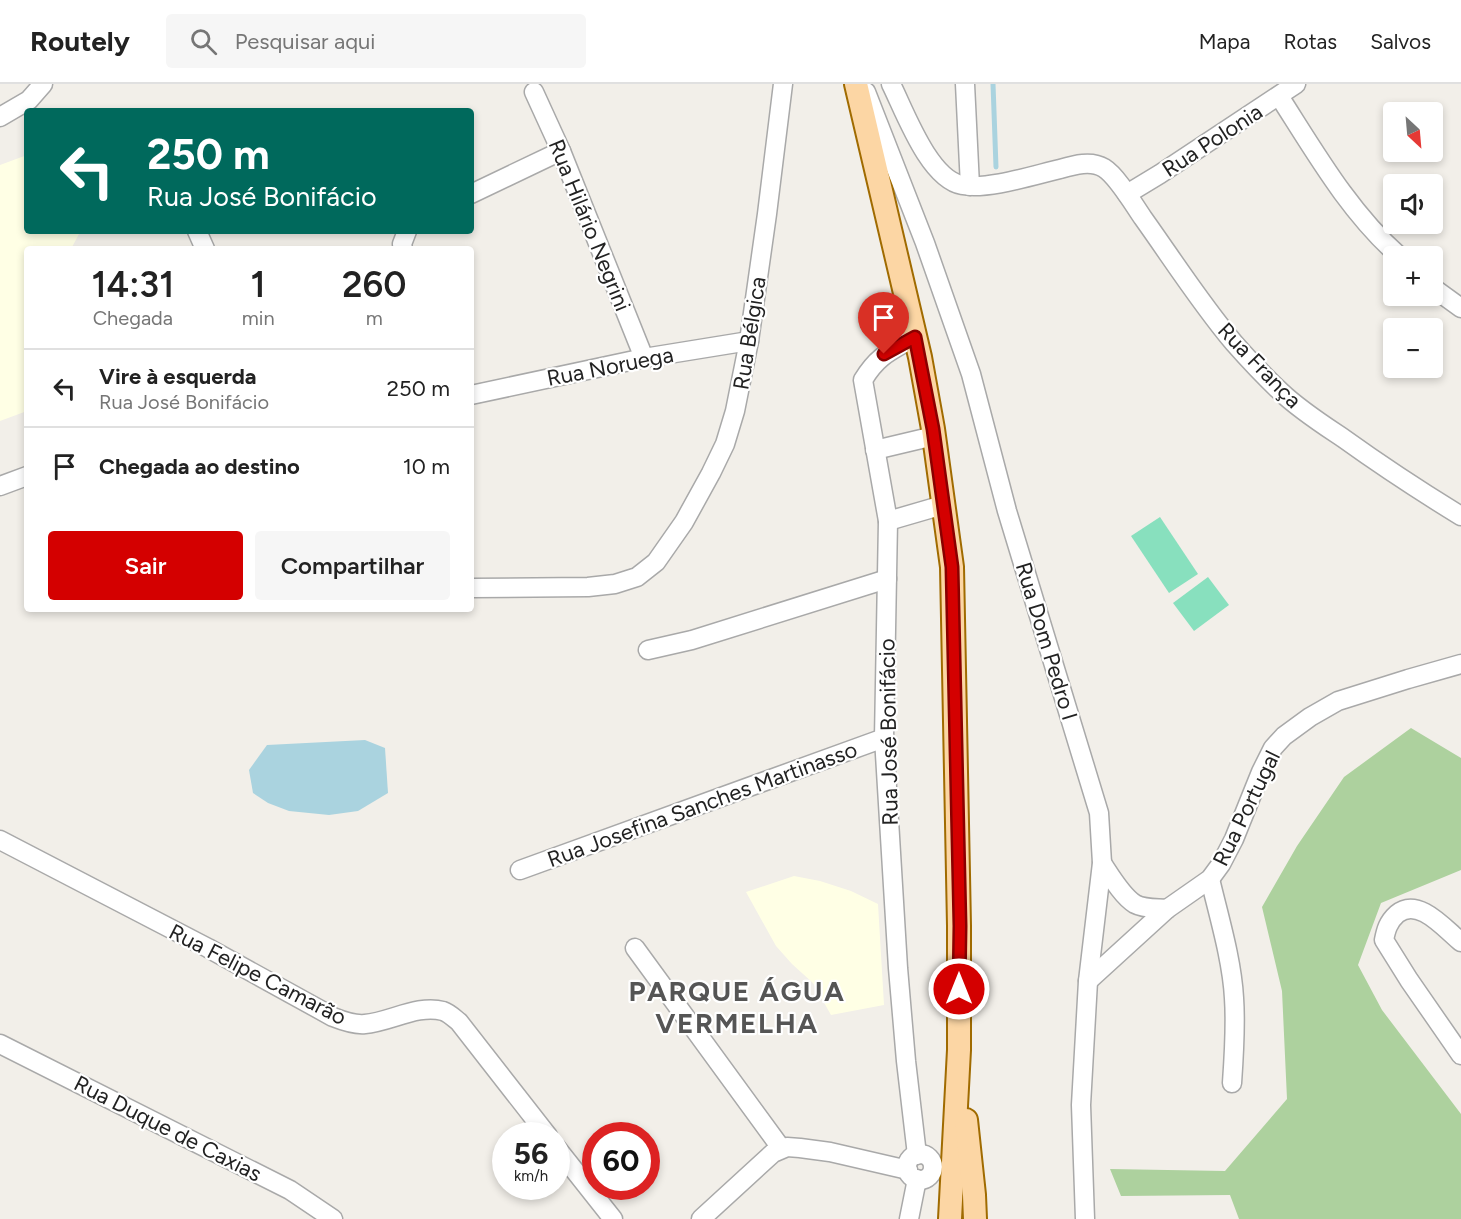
<!DOCTYPE html>
<html lang="pt">
<head>
<meta charset="utf-8">
<style>
	:root { --surface:#fff; --page:#f6f6f6; --text:#222; --muted:#767676; --line:#e0e0e0; --accent:#d40000 }
	body { margin:0; font-family:Figtree,sans-serif; background:var(--page); color:var(--text); height:100vh; display:flex; flex-direction:column; font-size:22px; white-space:nowrap }
	* { box-sizing:border-box; margin:0 }
	p { font-size:20px; color:var(--muted) }
	.icon { flex:none; width:33px; height:33px; fill:none; stroke:currentColor; stroke-width:2; stroke-linecap:round; stroke-linejoin:round }
	.map { position:relative; flex:1; overflow:hidden }
	.details { position:absolute; left:24px; top:162px; width:450px; height:366px; display:flex; flex-direction:column; background:var(--surface); border-radius:6px; box-shadow:0 3px 9px #0003 }
	.details>* { flex:none }
	.hud { position:absolute; left:24px; top:24px; width:450px; height:126px; border-radius:6px; box-shadow:0 3px 9px #0003; background:#00695c; color:#fff; overflow:hidden }
	.needle { width:39px; rotate:154deg }
	.fabs { position:absolute; left:1383px; top:18px; display:grid; gap:12px }
	.fabs a { display:grid; place-items:center; width:60px; height:60px; border-radius:6px; background:var(--surface); box-shadow:0 3px 9px #0003; font-size:30px }
	.speed { position:absolute; left:492px; top:1038px; display:flex; gap:12px; font-size:30px; font-weight:700; text-align:center }
	.speed>* { display:grid; place-content:center; width:78px; height:78px; border-radius:50%; background:var(--surface); box-shadow:0 3px 9px #0003; line-height:1 }
	.speed small { font-size:15px; font-weight:400 }
	.speed .limit { border:9px solid #d22; background:#fff; color:#111 }
	.pin { position:absolute; display:grid; place-items:center; width:51px; height:51px; color:#fff; margin:-62px -26px; border-radius:50% 50% 50% 0; rotate:-45deg; box-shadow:0 0 6px #0007 }
	.pin .icon { rotate:45deg }
	.me { position:absolute; width:66px; margin:-33px; rotate:0deg; stroke-linejoin:round; filter:drop-shadow(0 0 4px #0008) }
	.turn { display:flex; align-items:center; gap:21px; height:126px; padding:0 24px; font-size:27px }
	.turn .icon { width:78px; height:78px; stroke-width:2.5 }
	.turn b { display:block; font-size:42px; line-height:51px }
	.eta { display:flex; justify-content:space-evenly; align-items:center; height:102px; text-align:center }
	.eta b { font-size:36px; font-weight:600; line-height:42px }
	.action { display:flex; gap:12px; margin-top:auto; padding:12px 24px }
	.action a { flex:1; height:69px; border-radius:6px; background:var(--accent); color:#fff; font-size:24px; font-weight:600; line-height:69px; text-align:center }
	.action a+a { background:var(--page); color:var(--text) }
	ul { padding:0; list-style:none }
	li { display:flex; align-items:center; gap:18px; height:78px; padding:0 24px; border-top:2px solid var(--line) }
	li div { flex:1 }
	li b { display:block; font-size:22px }
	li em { font-style:normal }
	header { display:flex; align-items:center; gap:36px; box-sizing:border-box; height:84px; padding:0 30px; background:var(--surface); border-bottom:2px solid var(--line) }
	header strong { font-size:28px }
	nav { display:flex; gap:33px; margin-inline-start:auto; font-size:21px }
	.search { width:420px; height:54px; background:var(--page); display:flex; align-items:center; gap:15px; box-sizing:border-box; padding:0 21px; border-radius:6px; color:var(--muted); font-size:22px }
	.map>svg:first-child { display:block }
	.education { fill:#ffffe5 }
	.forest { fill:#add19e }
	.pitch { fill:#88e0be }
	.water { fill:#aad3df }
	.lines { fill:none; stroke-linecap:round; stroke-linejoin:round }
	.stream { stroke:#aad3df; stroke-width:5 }
	.minor-casing { stroke:#a9a9a9; stroke-width:21 }
	.major-casing { stroke:#a06b00; stroke-width:26 }
	.minor { stroke:#fff; stroke-width:18 }
	.major { stroke:#fcd6a4; stroke-width:22 }
	.route-casing { stroke:#8a0000; stroke-width:15 }
	.route { stroke:#d40000; stroke-width:10 }
	.labels { text-anchor:middle; stroke-width:4.5; stroke-linejoin:round; paint-order:stroke }
	.street-label { font-size:22px; fill:#222; stroke:#fff }
	.district-label { font-size:28px; font-weight:bold; letter-spacing:1.5px; fill:#555; stroke:#fff }
</style>
</head>
<body>
<header>
<strong>Routely</strong>
<div class="search"><svg class="icon" aria-label="search" viewBox="0 0 24 24"><circle cx="10" cy="10" r="6"/><path d="M15 15l6 6"/></svg>Pesquisar aqui</div>
<nav><a>Mapa</a><a>Rotas</a><a>Salvos</a></nav>
</header>
<div class="map">
<svg width="1461" height="1135" viewBox="0 0 1461 1135">
	<rect width="100%" height="100%" fill="#f2efe9"/>
	<!-- education -->
	<g class="education">
		<polygon points="27,71 27,147 79,147 79,150 71,165 27,165 27,327 0,337 0,81"/>
		<polygon points="794,792 820,797 851,807 878,820 884,921 831,931 813,899 792,880 776,862 746,808"/>
	</g>
	<!-- forest -->
	<polygon class="forest" points="1411,644 1461,674 1461,786 1381,819 1358,881 1382,926 1461,1030 1461,1135 1239,1135 1230,1111 1121,1112 1110,1085 1225,1087 1287,1015 1282,907 1262,823 1297,762 1344,693"/>
	<!-- pitch -->
	<g class="pitch">
		<polygon points="1160,433 1198,490 1169,509 1131,452"/>
		<polygon points="1208,493 1229,521 1194,547 1173,519"/>
	</g>
	<!-- water -->
	<polygon class="water" points="365,656 385,664 388,709 358,727 329,731 289,727 268,719 253,709 249,686 267,661"/>
	<g class="lines">
		<!-- stream -->
		<polyline class="stream" points="993,0 996,83"/>
		<!-- minor casing -->
		<g class="minor-casing">
			<g id="minor">
				<path d="M891 0C905 28 929 95 962 101 988 106 1034 91 1060 85 1074 81 1091 76 1104 84 1117 92 1134 121 1143 134 1173 176 1201 220 1234 259 1249 276 1265 293 1281 308 1300 326 1322 340 1343 354 1382 382 1420 407 1461 432"/>
				<polyline points="965,0 970,102"/>
				<polyline points="534,8 561,67 644,274"/>
				<polyline points="866,8 925,159 971,290 1007,427 1099,729 1102,779 1088,897 1081,1021 1085,1135"/>
				<path d="M1279 12C1315 68 1349 128 1399 172"/>
				<polyline points="0,33 29,16 43,0"/>
				<polyline points="471,110 561,67"/>
				<polyline points="1127,110 1160,90 1296,0"/>
				<polyline points="197,147 205,165"/>
				<polyline points="403,165 402,160 407,147"/>
				<polyline points="1432,203 1461,224"/>
				<path d="M915 253C891 267 878 271 863 296L888 437 884 654 898 884 906 977 917 1071"/>
				<polyline points="471,311 644,274 749,257"/>
				<polyline points="875,366 934,352"/>
				<polyline points="0,402 27,392"/>
				<polyline points="888,437 943,421"/>
				<polyline points="471,504 588,503 615,500 637,493 656,478 684,438 711,389 725,360 735,327 749,257 767,130 783,0"/>
				<polyline points="648,566 692,556 887,495"/>
				<path d="M0 756 208 864 333 933C343 937 355 941 365 940 390 938 418 920 443 927 449 929 454 934 459 938L548 1052"/>
				<path d="M1102 779C1110 791 1122 812 1135 820 1144 825 1157 824 1167 825"/>
				<polyline points="520,786 884,654"/>
				<path d="M1210 795C1219 833 1232 876 1234 914 1236 942 1234 971 1232 999"/>
				<path d="M1461 858C1445 845 1418 812 1397 830 1388 838 1386 846 1384 856L1409 896 1461 971"/>
				<polyline points="635,864 781,1064"/>
				<polyline points="1088,897 1167,825 1210,795 1221,780 1234,755 1261,688 1273,664 1284,652 1310,633 1338,617 1408,595 1461,580"/>
				<polyline points="0,960 290,1106 333,1135"/>
				<polyline points="556,1063 613,1135"/>
				<circle cx="920" cy="1083" r="13"/>
				<polyline points="701,1135 773,1069 787,1063 800,1064 830,1068 908,1086"/>
				<polyline points="909,1135 917,1095"/>
			</g>
		</g>
		<!-- major casing -->
		<g class="major-casing">
			<g id="major">
				<polyline points="856,0 920,273 933,345 952,483 959,842 959,966 950,1135"/>
				<polyline points="966,1036 974,1111 975,1135"/>
			</g>
		</g>
		<!-- minor -->
		<use href="#minor" class="minor"/>
		<!-- major -->
		<use href="#major" class="major"/>
	</g>
	<g class="lines">
		<!-- route casing -->
		<g class="route-casing">
			<polyline id="route" points="884,270 915,253 933,345 952,483 960,842 959,905"/>
		</g>
		<!-- route -->
		<use href="#route" class="route"/>
	</g>
	<g class="labels">
		<!-- street labels -->
		<g class="street-label">
			<text transform="translate(1212 56) rotate(-33)" y="8">Rua Polonia</text>
			<text transform="translate(590 141) rotate(68)" y="8">Rua Hilário Negrini</text>
			<text transform="translate(749 249) rotate(-81)" y="8">Rua Bélgica</text>
			<text transform="translate(1260 281) rotate(46)" y="8">Rua França</text>
			<text transform="translate(610 282) rotate(-11)" y="8">Rua Noruega</text>
			<text transform="translate(1047 557) rotate(73)" y="8">Rua Dom Pedro I</text>
			<text transform="translate(888 648) rotate(-91)" y="8">Rua José Bonifácio</text>
			<text transform="translate(702 720) rotate(-20)" y="8">Rua Josefina Sanches Martinasso</text>
			<text transform="translate(1246 724) rotate(-64)" y="8">Rua Portugal</text>
			<text transform="translate(258 890) rotate(27)" y="8">Rua Felipe Camarão</text>
			<text transform="translate(168 1044) rotate(27)" y="8">Rua Duque de Caxias</text>
		</g>
		<!-- district labels -->
		<g class="district-label">
			<text x="737" y="917">PARQUE ÁGUA<tspan x="737" dy="32">VERMELHA</tspan></text>
		</g>
	</g>
</svg>
<div class="fabs">
<a><svg class="needle" viewBox="-14 -14 28 28"><path d="M0-13l5 13h-10z" fill="#e53935"/><path d="M0 13l5-13h-10z" fill="#767676"/></svg></a>
<a><svg class="icon" aria-label="sound" viewBox="0 0 24 24"><path d="M4 9h4l5-4v14l-5-4H4zM17 9q2 3 0 6"/></svg></a>
<a>+</a>
<a>−</a>
</div>
<div class="speed"><div>56<small>km/h</small></div><div class="limit">60</div></div>
<div class="pin" style="left:884px;top:270px;background:#d93025"><svg class="icon" aria-label="arrive" viewBox="0 0 24 24"><path d="M6 21V4h12l-3 4 3 4H6"/></svg></div>
<svg class="me" style="left:959px;top:905px" viewBox="-20 -20 40 40"><circle r="17" fill="#d40000" stroke="#fff" stroke-width="3"/><path d="M0-11L8 9 0 5-8 9z" fill="#fff"/></svg>
<div class="hud">
<div class="turn"><svg class="icon" aria-label="left" viewBox="0 0 24 24"><path d="M17 20v-9H6M10 6l-5 5 5 5"/></svg><div><b>250 m</b>Rua José Bonifácio</div></div>
</div>
<section class="details">
<div class="eta">
<div><b>14:31</b><p>Chegada</p></div>
<div><b>1</b><p>min</p></div>
<div><b>260</b><p>m</p></div>
</div>
<ul>
<li><svg class="icon" aria-label="left" viewBox="0 0 24 24"><path d="M17 20v-9H6M10 6l-5 5 5 5"/></svg><div><b>Vire à esquerda</b><p>Rua José Bonifácio</p></div><em>250 m</em></li>
<li><svg class="icon" aria-label="arrive" viewBox="0 0 24 24"><path d="M6 21V4h12l-3 4 3 4H6"/></svg><div><b>Chegada ao destino</b></div><em>10 m</em></li>
</ul>
<div class="action"><a>Sair</a><a>Compartilhar</a></div>
</section>
</div>
</body>
</html>
